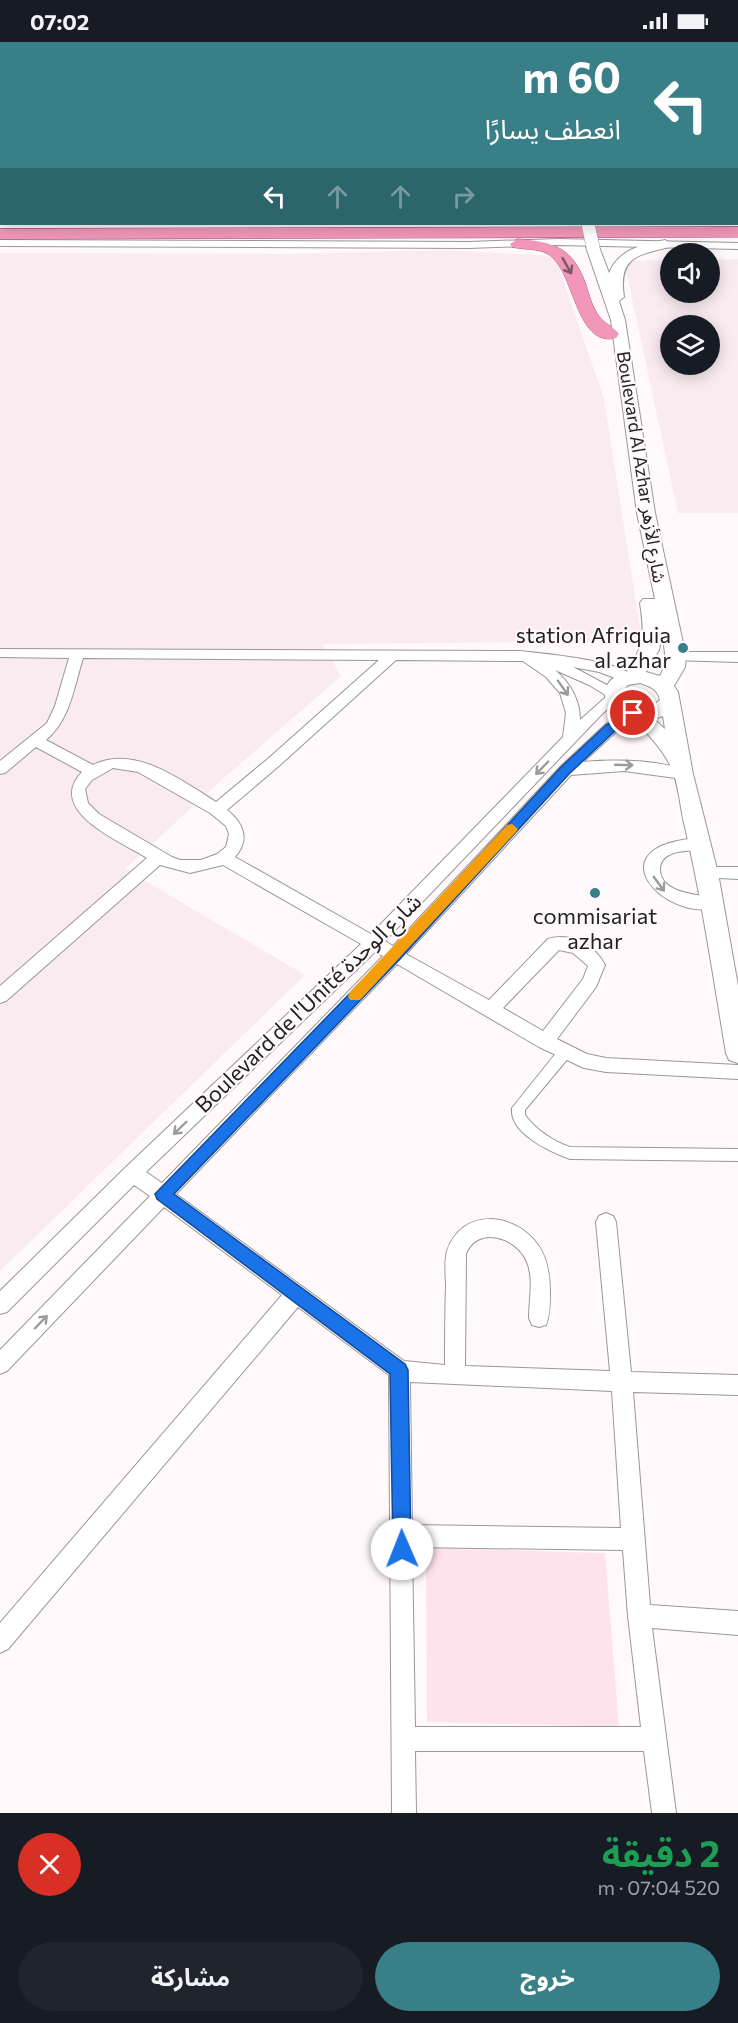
<!DOCTYPE html>
<html lang="ar">
<head>
<meta charset="utf-8">
<style>
	:root { --surface:#171b24; --page:#20242c; --text:#f1f3f6; --muted:#9ea1a6; --accent:#387f88 }
	body { margin:0; font-family:Commissioner,"Noto Sans Arabic",sans-serif; background:var(--page); color:var(--text); direction:rtl; height:100vh; display:flex; flex-direction:column; font-size:22px; white-space:nowrap }
	* { box-sizing:border-box; margin:0 }
	p { font-size:20px; color:var(--muted) }
	.icon { flex:none; width:33px; height:33px; fill:none; stroke:currentColor; stroke-width:2; stroke-linecap:round; stroke-linejoin:round }
	.map { position:relative; height:1771px; overflow:hidden; direction:ltr }
	.drawer { display:flex; flex-direction:column; background:var(--surface); flex:1 }
	.drawer>* { flex:none }
	.top-card { position:absolute; left:0px; top:0px; width:738px; height:183px; box-shadow:0 3px 15px #0003; direction:rtl; background:#387f88; color:#fff; overflow:hidden }
	.tools { position:absolute; left:660px; top:201px; display:grid; gap:12px }
	.tools a { display:grid; place-items:center; width:60px; height:60px; border-radius:50%; background:var(--surface); box-shadow:0 3px 15px #0003; font-size:30px }
	.pin { position:absolute; display:grid; place-items:center; width:51px; height:51px; color:#fff; margin:-26px; border:3px solid #fff; border-radius:50%; box-shadow:0 2px 6px #0007 }
	.me { position:absolute; width:66px; margin:-33px; rotate:359deg; stroke-linejoin:round; filter:drop-shadow(0 0 4px #0008) }
	.turn { display:flex; align-items:center; gap:21px; height:126px; padding:0 18px; font-size:27px }
	.turn .icon { width:78px; height:78px; stroke-width:2.5 }
	.turn b { display:block; font-size:42px; line-height:51px }
	.lanes { display:flex; align-items:center; height:57px; padding:0 18px; background:#0003; justify-content:center; gap:30px; direction:ltr }
	.lanes .off { opacity:.35 }
	.round { display:grid; place-items:center; flex:none; width:63px; height:63px; border-radius:32px; background:var(--page) }
	.head { display:flex; align-items:center; justify-content:space-between; height:102px; padding:0 18px }
	h1 { font-size:36px; font-weight:700; line-height:45px; color:#1e9e55 }
	.button { display:flex; gap:12px; margin-top:auto; padding:12px 18px }
	.button a { flex:1; height:69px; border-radius:36px; background:var(--accent); color:#fff; font-size:24px; font-weight:700; line-height:69px; text-align:center }
	.button a+a { background:var(--page); color:var(--text) }
	.status { display:flex; justify-content:space-between; align-items:center; height:42px; padding:0 30px; background:var(--surface); direction:ltr }
	.status svg { height:16px; fill:currentColor }
	.map>svg:first-child { display:block }
	.built { fill:#f9ebf0; fill-rule:evenodd }
	.green { fill:#ffe3ec }
	.lines { fill:none; stroke-linecap:round; stroke-linejoin:round }
	.pedestrian-casing { stroke:#9b9697; stroke-width:2 }
	.minor-casing { stroke:#9b9697; stroke-width:2 }
	.tertiary-casing { stroke:#9b9697; stroke-width:1 }
	.secondary-casing { stroke:#9b9697; stroke-width:2 }
	.trunk-casing { stroke:#a85c7a; stroke-width:1 }
	.pedestrian { fill:#fff; fill-rule:evenodd }
	.minor { fill:#fff; fill-rule:evenodd }
	.tertiary { fill:#fff; fill-rule:evenodd }
	.secondary { fill:#fff; fill-rule:evenodd }
	.trunk { fill:#f296ba; fill-rule:evenodd }
	.secondary-bridge-casing { stroke:#9b9697; stroke-width:14; stroke-linecap:butt }
	.secondary-bridge { stroke:#fff; stroke-width:13 }
	.oneway { stroke:#805666 }
	.oneway2 { stroke:#9c9b9c }
	.route { fill:#1a73e8; stroke:#114b97; stroke-width:1.5 }
	.slow { fill:#f59e0b }
	.poi-dot { fill:#387f88; stroke:#fff9fb; stroke-width:2 }
	.labels { text-anchor:middle; stroke-width:4.5; stroke-linejoin:round; paint-order:stroke }
	.far-street-label { font-size:18px; fill:#232122; stroke:#fff9fb }
	.poi-label { font-size:22px; fill:#232122; stroke:#fff9fb; text-anchor:end }
	.street-label { font-size:22px; fill:#232122; stroke:#fff9fb }
</style>
</head>
<body>
<div class="status"><b>07:02</b><svg viewBox="0 0 49 12"><path d="M0 12V9h3v3zM5 12V6h3v6zM10 12V3h3v9zM15 12V0h3v12zM26 1h20v11H26zM47 4h2v5h-2z"/></svg></div>
<div class="map">
<svg width="738" height="1771" viewBox="0 0 738 1771">
	<rect width="100%" height="100%" fill="#fff9fb"/>
	<!-- built -->
	<g class="built">
		<polygon points="444,208 555,214 604,357 642,599 323,602 341,634 216,743 125,827 305,933 0,1229 0,211 294,212"/>
		<path d="M738 217V471H678L624 219 670 218V250H710V218ZM670 284H710V322H670Z"/>
	</g>
	<!-- green -->
	<polygon class="green" points="426,1506 605,1511 619,1685 427,1680"/>
	<g class="lines">
		<!-- pedestrian casing -->
		<g class="pedestrian-casing">
			<path id="pedestrian" d="M565 1005 570 1006 571 1010 570 1014 525 1068V1073C535 1087 554 1100 570 1105L738 1107V1119L570 1117C550 1110 509 1091 512 1066L560 1006Z"/>
		</g>
		<!-- minor casing -->
		<g class="minor-casing">
			<g id="minor">
				<rect x="704" y="0" width="8" height="2"/>
				<polygon points="738,1 738,6 736,6 735,2"/>
				<polygon points="0,7 2,7 0,14"/>
				<rect x="736" y="21" width="2" height="6"/>
				<rect x="736" y="39" width="2" height="6"/>
				<rect x="736" y="53" width="2" height="6"/>
				<rect x="0" y="61" width="2" height="6"/>
				<polygon points="736,69 738,70 738,77 736,76"/>
				<rect x="736" y="103" width="2" height="6"/>
				<rect x="736" y="124" width="2" height="6"/>
				<polygon points="558,197 738,201 738,207 558,203 469,206 0,204 0,198 469,200"/>
				<path d="M0 607 520 609C544 612 621 618 635 636L628 641 599 630 573 625 618 649 621 656 602 672 385 899 393 904 561 724 606 682 628 668H638L640 671 638 674 616 690 583 720C619 717 654 718 688 728L691 732 688 736 683 737 624 729 571 733 406 912 489 958 548 897C570 890 595 903 605 923L596 945 557 997 587 1012 606 1016 738 1023V1037L606 1030 584 1026 539 1005 397 922 176 1152 404 1319 445 1323C445 1297 445 1271 446 1245 446 1234 444 1220 447 1209 462 1165 515 1170 538 1203 548 1217 550 1234 550 1251 550 1262 550 1273 546 1283L539 1285 532 1283 529 1276C529 1259 534 1237 527 1220 517 1195 477 1183 466 1212L465 1324 610 1329 596 1180 599 1174 606 1171 613 1174 616 1180 631 1330 738 1333V1353L633 1350 650 1563 738 1569V1593L652 1586 676 1771H652L644 1709H415L416 1771H392L389 1333 298 1265 8 1607 0 1611V1581L282 1253 164 1165 7 1329 0 1332V1308L150 1154 134 1143 7 1270 0 1272V1249L126 1125 361 902 223 823 190 831 160 823 6 959 0 961V944L147 816C120 799 45 769 82 730L36 705 5 731 0 732V719L47 681 55 664 69 616 0 615ZM83 616 379 618 270 715 216 760C181 738 134 702 93 723L46 698C70 678 74 645 83 616ZM396 618 523 619 546 635 560 651 566 671 563 695 371 892 235 815C250 798 244 781 227 768L280 723ZM555 628 589 643 607 654 580 678C580 657 570 641 555 628ZM113 726 138 730 210 771 226 784 229 792 226 805 217 812 201 818H180L172 815 99 772 88 761 85 747 92 738ZM559 908 573 911 588 924 583 937 543 989 503 966ZM375 910 383 914 162 1141 146 1130ZM410 1340 612 1349 621 1486 412 1483ZM412 1505 623 1508 628 1574 641 1685H415Z"/>
				<polygon points="676,610 738,610 738,620 671,618 669,615"/>
				<path d="M700 796 706 798 708 802 706 806C693 810 681 807 669 813 663 816 660 821 660 827 660 853 701 852 718 857L720 861 718 865C666 882 591 803 700 796Z"/>
				<polygon points="707,825 738,825 738,837 701,835 699,831 701,827"/>
			</g>
		</g>
		<!-- tertiary casing -->
		<g class="tertiary-casing">
			<g id="tertiary">
				<polygon points="180,0 190,0 179,2"/>
				<rect x="0" y="102" width="2" height="6"/>
			</g>
		</g>
		<!-- secondary casing -->
		<g class="secondary-casing">
			<g id="secondary">
				<polygon points="556,0 568,0 568,2 557,2"/>
				<path d="M665 198 672 202 670 205C637 213 618 215 624 255L619 259 625 278 655 471 686 615 685 625 674 644 678 650 693 732 718 831 738 944V1021L729 1018 726 1011C713 934 702 857 684 781 680 764 678 737 670 723 662 707 646 688 631 678 625 673 617 674 611 667 598 652 607 634 626 631 644 605 645 592 640 561L643 557H655L637 471 611 278 586 205 588 202H598L609 231C619 207 641 203 665 198ZM662 593C665 609 668 620 660 634L646 630 659 608ZM640 641C649 644 658 647 660 658 649 667 637 667 626 659L624 648 628 643ZM663 674 665 687 654 677Z"/>
			</g>
		</g>
		<!-- trunk casing -->
		<g class="trunk-casing">
			<g id="trunk">
				<rect x="736" y="163" width="2" height="10"/>
				<polygon points="738,185 738,195 0,197 0,187"/>
				<path d="M518 197C555 200 573 206 586 243 589 253 592 264 598 273 604 282 613 284 619 292L616 296C575 306 575 228 548 212 538 206 524 208 512 205L510 202Z"/>
			</g>
		</g>
		<!-- pedestrian -->
		<use href="#pedestrian" class="pedestrian"/>
		<!-- minor -->
		<use href="#minor" class="minor"/>
		<!-- tertiary -->
		<use href="#tertiary" class="tertiary"/>
		<!-- secondary -->
		<use href="#secondary" class="secondary"/>
		<!-- trunk -->
		<use href="#trunk" class="trunk"/>
		<!-- secondary-bridge casing -->
		<g class="secondary-bridge-casing">
			<polyline id="secondary-bridge" points="588,182 593,205"/>
		</g>
		<!-- secondary-bridge -->
		<use href="#secondary-bridge" class="secondary-bridge"/>
	</g>
	<!-- one-way arrows -->
	<defs><path id="oneway-shaft" d="M-6 0H5M1.5-3L5.5 0L1.5 3" fill="none" stroke-width="1.6" stroke-linecap="round" stroke-linejoin="round" transform="scale(1.5)"/></defs>
	<use class="oneway" href="#oneway-shaft" transform="translate(567 224) rotate(61)"/>
	<g class="oneway2">
		<use href="#oneway-shaft" transform="translate(563 646) rotate(55)"/>
		<use href="#oneway-shaft" transform="translate(624 723) rotate(2)"/>
		<use href="#oneway-shaft" transform="translate(542 726) rotate(134)"/>
		<use href="#oneway-shaft" transform="translate(659 842) rotate(54)"/>
		<use href="#oneway-shaft" transform="translate(180 1086) rotate(136)"/>
		<use href="#oneway-shaft" transform="translate(41 1280) rotate(-46)"/>
	</g>
	<!-- route -->
	<polygon class="route" points="633,667 637,668 637,673 615,689 570,731 400,917 174,1152 405,1322 408,1328 411,1507 408,1514 402,1516 395,1514 393,1507 390,1332 157,1157 155,1152 390,910 561,725 606,683"/>
	<!-- slow -->
	<polygon class="slow" points="512,782 518,787 516,790 360,958 350,958 348,954 350,950 507,783"/>
	<!-- markers -->
	<g class="poi-dot">
		<circle cx="683" cy="606" r="6"/>
		<circle cx="595" cy="851" r="6"/>
	</g>
	<g class="labels">
		<!-- far-street labels -->
		<g class="far-street-label">
			<text transform="translate(641 425) rotate(81)" y="6">Boulevard Al Azhar شارع الأزهر</text>
		</g>
		<!-- poi labels -->
		<g class="poi-label">
			<text x="671" y="601">station Afriquia<tspan x="671" dy="25">al azhar</tspan></text>
			<text x="595" y="882" text-anchor="middle">commisariat<tspan x="595" dy="25">azhar</tspan></text>
		</g>
		<!-- street labels -->
		<g class="street-label">
			<text transform="translate(308 961) rotate(-44)" y="8">Boulevard de l'Unité شارع الوحدة</text>
		</g>
	</g>
</svg>
<div class="tools">
<a><svg class="icon" aria-label="sound" viewBox="0 0 24 24"><path d="M4 9h4l5-4v14l-5-4H4zM17 9q2 3 0 6"/></svg></a>
<a><svg class="icon" aria-label="layers" viewBox="0 0 24 24"><path d="M12 4l9 5-9 5-9-5zM3 14l9 5 9-5"/></svg></a>
</div>
<div class="pin" style="left:633px;top:671px;background:#d93025"><svg class="icon" aria-label="arrive" viewBox="0 0 24 24"><path d="M6 21V4h12l-3 4 3 4H6"/></svg></div>
<svg class="me" style="left:402px;top:1507px" viewBox="-20 -20 40 40"><circle r="19" fill="#fff"/><path d="M0-13L10 11 0 6-10 11z" fill="#1a73e8"/></svg>
<div class="top-card">
<div class="turn"><svg class="icon" aria-label="left" viewBox="0 0 24 24"><path d="M17 20v-9H6M10 6l-5 5 5 5"/></svg><div><b>60 m</b>انعطف يسارًا</div></div>
<div class="lanes"><svg class="icon" aria-label="left" viewBox="0 0 24 24"><path d="M17 20v-9H6M10 6l-5 5 5 5"/></svg><svg class="icon off" aria-label="ahead" viewBox="0 0 24 24"><path d="M12 20V5M6 11l6-6 6 6"/></svg><svg class="icon off" aria-label="ahead" viewBox="0 0 24 24"><path d="M12 20V5M6 11l6-6 6 6"/></svg><svg class="icon off" aria-label="right" viewBox="0 0 24 24"><path d="M7 20v-9h11M14 6l5 5-5 5"/></svg></div>
</div>
</div>
<section class="drawer">
<div class="head"><div><h1>2 دقيقة</h1><p>520 m · 07:04</p></div><a class="round" style="background:#d93025;color:#fff"><svg class="icon" aria-label="close" viewBox="0 0 24 24"><path d="M6 6l12 12M18 6L6 18"/></svg></a></div>
<div class="button"><a>خروج</a><a>مشاركة</a></div>
</section>
</body>
</html>
